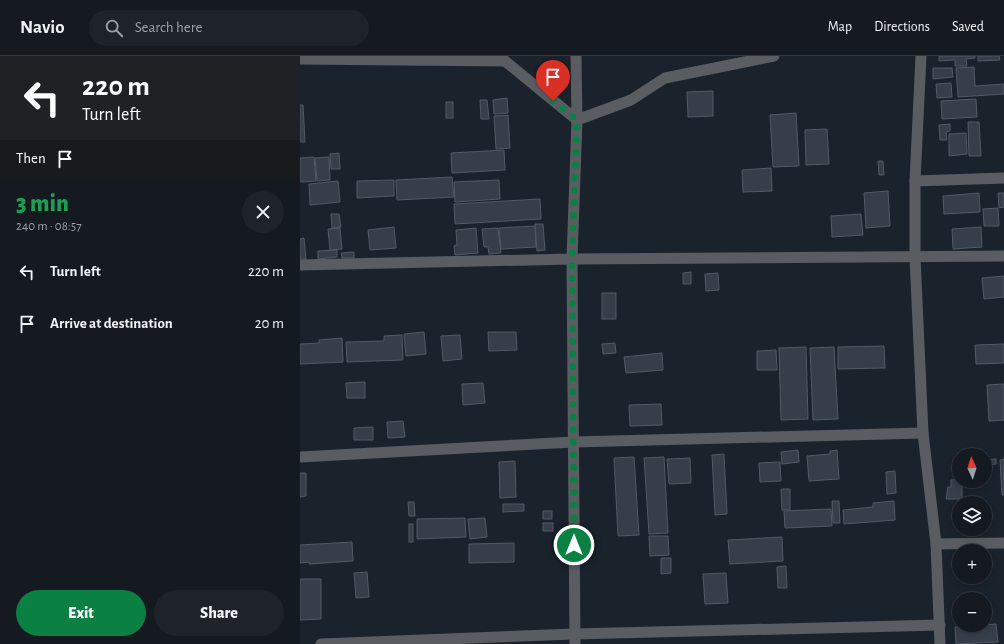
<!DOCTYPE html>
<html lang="en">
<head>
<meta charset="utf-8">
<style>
	:root { --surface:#141a20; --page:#1d2329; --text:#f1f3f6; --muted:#9da1a5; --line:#33383e; --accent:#0b8043 }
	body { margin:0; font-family:"Alegreya Sans",sans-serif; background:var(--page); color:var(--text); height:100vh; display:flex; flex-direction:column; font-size:15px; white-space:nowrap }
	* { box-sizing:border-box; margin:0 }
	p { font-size:13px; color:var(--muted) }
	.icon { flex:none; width:22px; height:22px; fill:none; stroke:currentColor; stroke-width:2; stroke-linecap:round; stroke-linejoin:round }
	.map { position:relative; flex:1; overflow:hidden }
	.details { display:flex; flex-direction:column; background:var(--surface); width:300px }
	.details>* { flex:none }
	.banner { background:#202124; color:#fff; overflow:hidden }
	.needle { width:26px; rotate:356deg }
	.controls { position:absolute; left:652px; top:392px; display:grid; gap:8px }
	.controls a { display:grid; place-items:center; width:40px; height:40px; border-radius:50%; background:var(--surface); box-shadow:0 2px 6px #0003,0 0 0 1px var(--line); font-size:20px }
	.pin { position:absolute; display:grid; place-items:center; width:34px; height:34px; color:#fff; margin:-41px -17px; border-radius:50% 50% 50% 0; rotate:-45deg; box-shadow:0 0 4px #0007 }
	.pin .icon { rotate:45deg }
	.me { position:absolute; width:44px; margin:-22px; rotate:0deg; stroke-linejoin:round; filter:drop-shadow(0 0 3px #0008) }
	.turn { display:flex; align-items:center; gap:14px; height:84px; padding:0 16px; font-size:18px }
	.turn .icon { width:52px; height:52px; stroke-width:2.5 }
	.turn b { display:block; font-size:28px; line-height:34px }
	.then { display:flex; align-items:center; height:38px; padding:0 16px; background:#0003; gap:8px; font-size:15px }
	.round { display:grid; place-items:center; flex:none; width:42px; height:42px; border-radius:21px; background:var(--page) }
	.headline { display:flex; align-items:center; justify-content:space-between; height:68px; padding:0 16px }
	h1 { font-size:24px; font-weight:800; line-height:30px; color:#1e9e55 }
	.primary-button { display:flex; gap:8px; margin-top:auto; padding:8px 16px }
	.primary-button a { flex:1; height:46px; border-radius:24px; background:var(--accent); color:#fff; font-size:16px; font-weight:800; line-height:46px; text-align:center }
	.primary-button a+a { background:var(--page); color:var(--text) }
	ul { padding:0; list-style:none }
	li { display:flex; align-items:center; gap:12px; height:52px; padding:0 16px }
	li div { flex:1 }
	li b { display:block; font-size:15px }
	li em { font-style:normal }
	header { display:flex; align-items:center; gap:24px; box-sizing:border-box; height:56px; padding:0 20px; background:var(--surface); border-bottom:1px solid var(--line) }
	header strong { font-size:19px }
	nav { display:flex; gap:22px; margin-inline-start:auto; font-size:14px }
	.search { width:280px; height:36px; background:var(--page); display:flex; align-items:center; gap:10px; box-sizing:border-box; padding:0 14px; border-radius:22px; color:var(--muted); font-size:15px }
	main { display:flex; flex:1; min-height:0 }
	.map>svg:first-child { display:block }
	.building { fill:#363e49; stroke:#515a65 }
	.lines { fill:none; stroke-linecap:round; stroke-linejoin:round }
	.minor { stroke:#595d62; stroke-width:11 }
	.route { stroke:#0b8043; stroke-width:7; stroke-dasharray:0 12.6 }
</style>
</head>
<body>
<header>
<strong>Navio</strong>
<div class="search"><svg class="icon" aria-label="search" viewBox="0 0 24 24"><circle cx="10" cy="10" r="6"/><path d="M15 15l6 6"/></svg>Search here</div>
<nav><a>Map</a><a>Directions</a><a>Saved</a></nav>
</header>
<main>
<section class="details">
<div class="banner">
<div class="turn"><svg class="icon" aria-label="left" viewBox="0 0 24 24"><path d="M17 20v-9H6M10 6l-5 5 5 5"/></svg><div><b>220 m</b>Turn left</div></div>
<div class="then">Then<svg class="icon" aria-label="arrive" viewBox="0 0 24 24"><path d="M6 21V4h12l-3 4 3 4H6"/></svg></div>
</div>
<div class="headline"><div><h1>3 min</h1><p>240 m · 08:57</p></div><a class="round"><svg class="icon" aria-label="close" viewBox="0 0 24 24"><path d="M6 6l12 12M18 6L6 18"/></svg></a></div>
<ul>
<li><svg class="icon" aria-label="left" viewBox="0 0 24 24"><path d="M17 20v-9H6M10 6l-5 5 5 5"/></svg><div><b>Turn left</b></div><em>220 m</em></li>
<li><svg class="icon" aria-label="arrive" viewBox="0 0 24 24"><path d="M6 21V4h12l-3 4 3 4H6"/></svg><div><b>Arrive at destination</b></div><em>20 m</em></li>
</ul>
<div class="primary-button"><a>Exit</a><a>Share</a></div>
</section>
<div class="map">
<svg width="704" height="588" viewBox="0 0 704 588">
	<rect width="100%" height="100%" fill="#1a222b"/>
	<!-- building -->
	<g class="building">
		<polygon points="639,0 675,0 675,2 666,3 667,10 655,10 655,4 639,5"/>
		<polygon points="678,0 699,0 700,4 678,5"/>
		<polygon points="674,11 675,30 704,28 704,38 658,41 656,12"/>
		<polygon points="633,12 652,12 653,21 633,23"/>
		<polygon points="651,27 652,41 637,42 636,28"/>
		<polygon points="413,35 413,60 388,61 387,36"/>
		<polygon points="207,42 208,57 194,58 193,44"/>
		<polygon points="676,43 677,61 642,63 641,45"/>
		<polygon points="180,44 187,44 189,63 181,63"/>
		<rect x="146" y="46" width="7" height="16"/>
		<polygon points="0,49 3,49 5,86 0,86"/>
		<polygon points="496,57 499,110 473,111 470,59"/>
		<polygon points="208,59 210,92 196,93 194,60"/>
		<polygon points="668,66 679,66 681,100 669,100"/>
		<polygon points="650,68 650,75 646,76 647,84 640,84 639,69"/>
		<polygon points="527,73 529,108 506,109 505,74"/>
		<polygon points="666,77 667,98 649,100 649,78"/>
		<polygon points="204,94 205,114 152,117 151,97"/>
		<polygon points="39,97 40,113 31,113 30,98"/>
		<polygon points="14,101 16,125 0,126 0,102"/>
		<polygon points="29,101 30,124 17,125 15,102"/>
		<polygon points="578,105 583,105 584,119 579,119"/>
		<polygon points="471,112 472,135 443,136 442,114"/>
		<polygon points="152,121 154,141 97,144 96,124"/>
		<polygon points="94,124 94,140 57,142 57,125"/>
		<polygon points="199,124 200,143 155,146 154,126"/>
		<polygon points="38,125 40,146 10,149 9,128"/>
		<polygon points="588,135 590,170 566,172 564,137"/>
		<polygon points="679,137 680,156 644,158 643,140"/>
		<polygon points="698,137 704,137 704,151 699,152"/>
		<polygon points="240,143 241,163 155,168 154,148"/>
		<polygon points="698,152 699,170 684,170 683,153"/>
		<polygon points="31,158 39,158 41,171 32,172"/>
		<polygon points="561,158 563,179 532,181 531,160"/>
		<polygon points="235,168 243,168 245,194 237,195"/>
		<polygon points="235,170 236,191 201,193 199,172"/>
		<polygon points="94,171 96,192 70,194 68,174"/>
		<polygon points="681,171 682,191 653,193 652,173"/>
		<polygon points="40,172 42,193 30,194 28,173"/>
		<polygon points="176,172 178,197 155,199 154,190 157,189 156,174"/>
		<polygon points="198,172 201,197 189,198 188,191 184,191 182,173"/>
		<polygon points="4,182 6,203 0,203 0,183"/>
		<polygon points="37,194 37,201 18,203 18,195"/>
		<polygon points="54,196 54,202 42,202 41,197"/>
		<polygon points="391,216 391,228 383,228 383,217"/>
		<polygon points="418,217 419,234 406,235 405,218"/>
		<polygon points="704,220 704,241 684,243 682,222"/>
		<rect x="302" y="237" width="14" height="26"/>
		<polygon points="124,276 126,298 106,300 104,278"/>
		<polygon points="188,276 216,276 217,294 189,295"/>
		<polygon points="102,279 103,304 47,306 46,286 84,285 84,280"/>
		<polygon points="160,279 162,303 143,305 141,280"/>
		<polygon points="42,282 43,306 0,308 0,288 19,287 19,284"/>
		<polygon points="315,287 316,297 303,298 302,288"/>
		<polygon points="704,288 704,307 676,308 675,289"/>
		<polygon points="584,290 585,312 538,313 538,291"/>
		<polygon points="506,291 508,363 481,364 479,292"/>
		<polygon points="534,291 538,363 513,364 510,292"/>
		<polygon points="476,294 477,314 457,314 457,295"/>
		<polygon points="362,297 363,314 326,317 324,301"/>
		<polygon points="65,326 65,342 47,342 46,327"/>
		<polygon points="183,327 185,347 163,349 162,328"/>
		<polygon points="704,328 704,364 689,365 687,329"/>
		<polygon points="361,348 362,369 330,370 329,349"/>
		<polygon points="103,365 105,381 88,382 87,366"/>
		<polygon points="73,371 73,384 54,384 54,372"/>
		<polygon points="498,394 499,406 482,408 481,396"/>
		<polygon points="537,394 539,423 509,425 507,400 530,398 530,395"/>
		<polygon points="424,398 427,458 415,459 412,399"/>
		<polygon points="334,401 339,479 318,480 314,402"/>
		<polygon points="364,401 368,477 349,478 344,402"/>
		<polygon points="390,402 391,427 369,428 367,403"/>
		<polygon points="696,403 696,408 689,409 690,415 685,416 685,404"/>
		<polygon points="704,403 704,439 702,439 700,404"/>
		<polygon points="659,404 659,417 654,417 653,405"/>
		<polygon points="215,405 216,441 200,442 199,406"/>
		<polygon points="480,406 481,425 460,426 459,407"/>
		<polygon points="595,415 596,437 587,438 586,416"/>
		<polygon points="0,417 6,417 6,440 0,441"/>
		<polygon points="659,423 662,425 662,443 646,443 648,431 651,431 651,424"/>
		<polygon points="481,433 490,433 490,454 482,454"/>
		<polygon points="532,445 539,445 540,467 533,467"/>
		<polygon points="594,445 595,464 544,468 543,454 573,451 573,447"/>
		<polygon points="108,446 114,446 115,460 109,460"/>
		<polygon points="203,448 224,448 224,455 203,456"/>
		<polygon points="531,453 532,470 485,472 484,455"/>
		<rect x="243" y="455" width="9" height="8"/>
		<polygon points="165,462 166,481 117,483 117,463"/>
		<polygon points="185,462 187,481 170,483 168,463"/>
		<rect x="243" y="467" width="10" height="8"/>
		<rect x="109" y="468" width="4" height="18"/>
		<polygon points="349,480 368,480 369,499 350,500"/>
		<polygon points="482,481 483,505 430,508 428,484"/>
		<polygon points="52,486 53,505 9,508 9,506 0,507 0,489"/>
		<polygon points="214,487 214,506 169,507 169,488"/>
		<polygon points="361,502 371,502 371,517 361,518"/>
		<polygon points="486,510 487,532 478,532 477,511"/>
		<polygon points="67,516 69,541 56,542 54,517"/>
		<polygon points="426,517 428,547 405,548 403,518"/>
		<polygon points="0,523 21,523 21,563 0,564"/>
		<polygon points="696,568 698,586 656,588 655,571"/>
	</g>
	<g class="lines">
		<!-- minor -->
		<g class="minor">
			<polyline points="621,0 615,125 615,201 623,377 636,488 640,588"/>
			<polyline points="0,3 205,5 277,64 331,44 365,22 474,0"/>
			<polyline points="615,125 704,122"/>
			<polyline points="0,209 272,203 704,200"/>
			<polyline points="0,401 274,386 623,377"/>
			<polyline points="636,488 704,487"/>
			<polyline points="21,588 274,578 640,569"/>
			<polyline points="275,588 272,203 277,64 276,0"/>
		</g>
	</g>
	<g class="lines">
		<!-- route -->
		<polyline class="route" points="253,45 277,64 272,203 274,489"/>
	</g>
</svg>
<div class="controls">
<a><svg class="needle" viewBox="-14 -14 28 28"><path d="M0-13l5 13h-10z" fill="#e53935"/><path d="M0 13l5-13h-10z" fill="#9da1a5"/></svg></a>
<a><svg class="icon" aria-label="layers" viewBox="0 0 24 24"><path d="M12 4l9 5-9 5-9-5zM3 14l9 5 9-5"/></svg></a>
<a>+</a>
<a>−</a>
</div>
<div class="pin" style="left:253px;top:45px;background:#d93025"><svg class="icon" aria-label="arrive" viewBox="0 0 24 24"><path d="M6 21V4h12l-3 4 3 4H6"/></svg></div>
<svg class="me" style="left:274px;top:489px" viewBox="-20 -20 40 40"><circle r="17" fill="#0b8043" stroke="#fff" stroke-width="3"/><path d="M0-11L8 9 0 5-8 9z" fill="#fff"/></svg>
</div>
</main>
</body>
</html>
